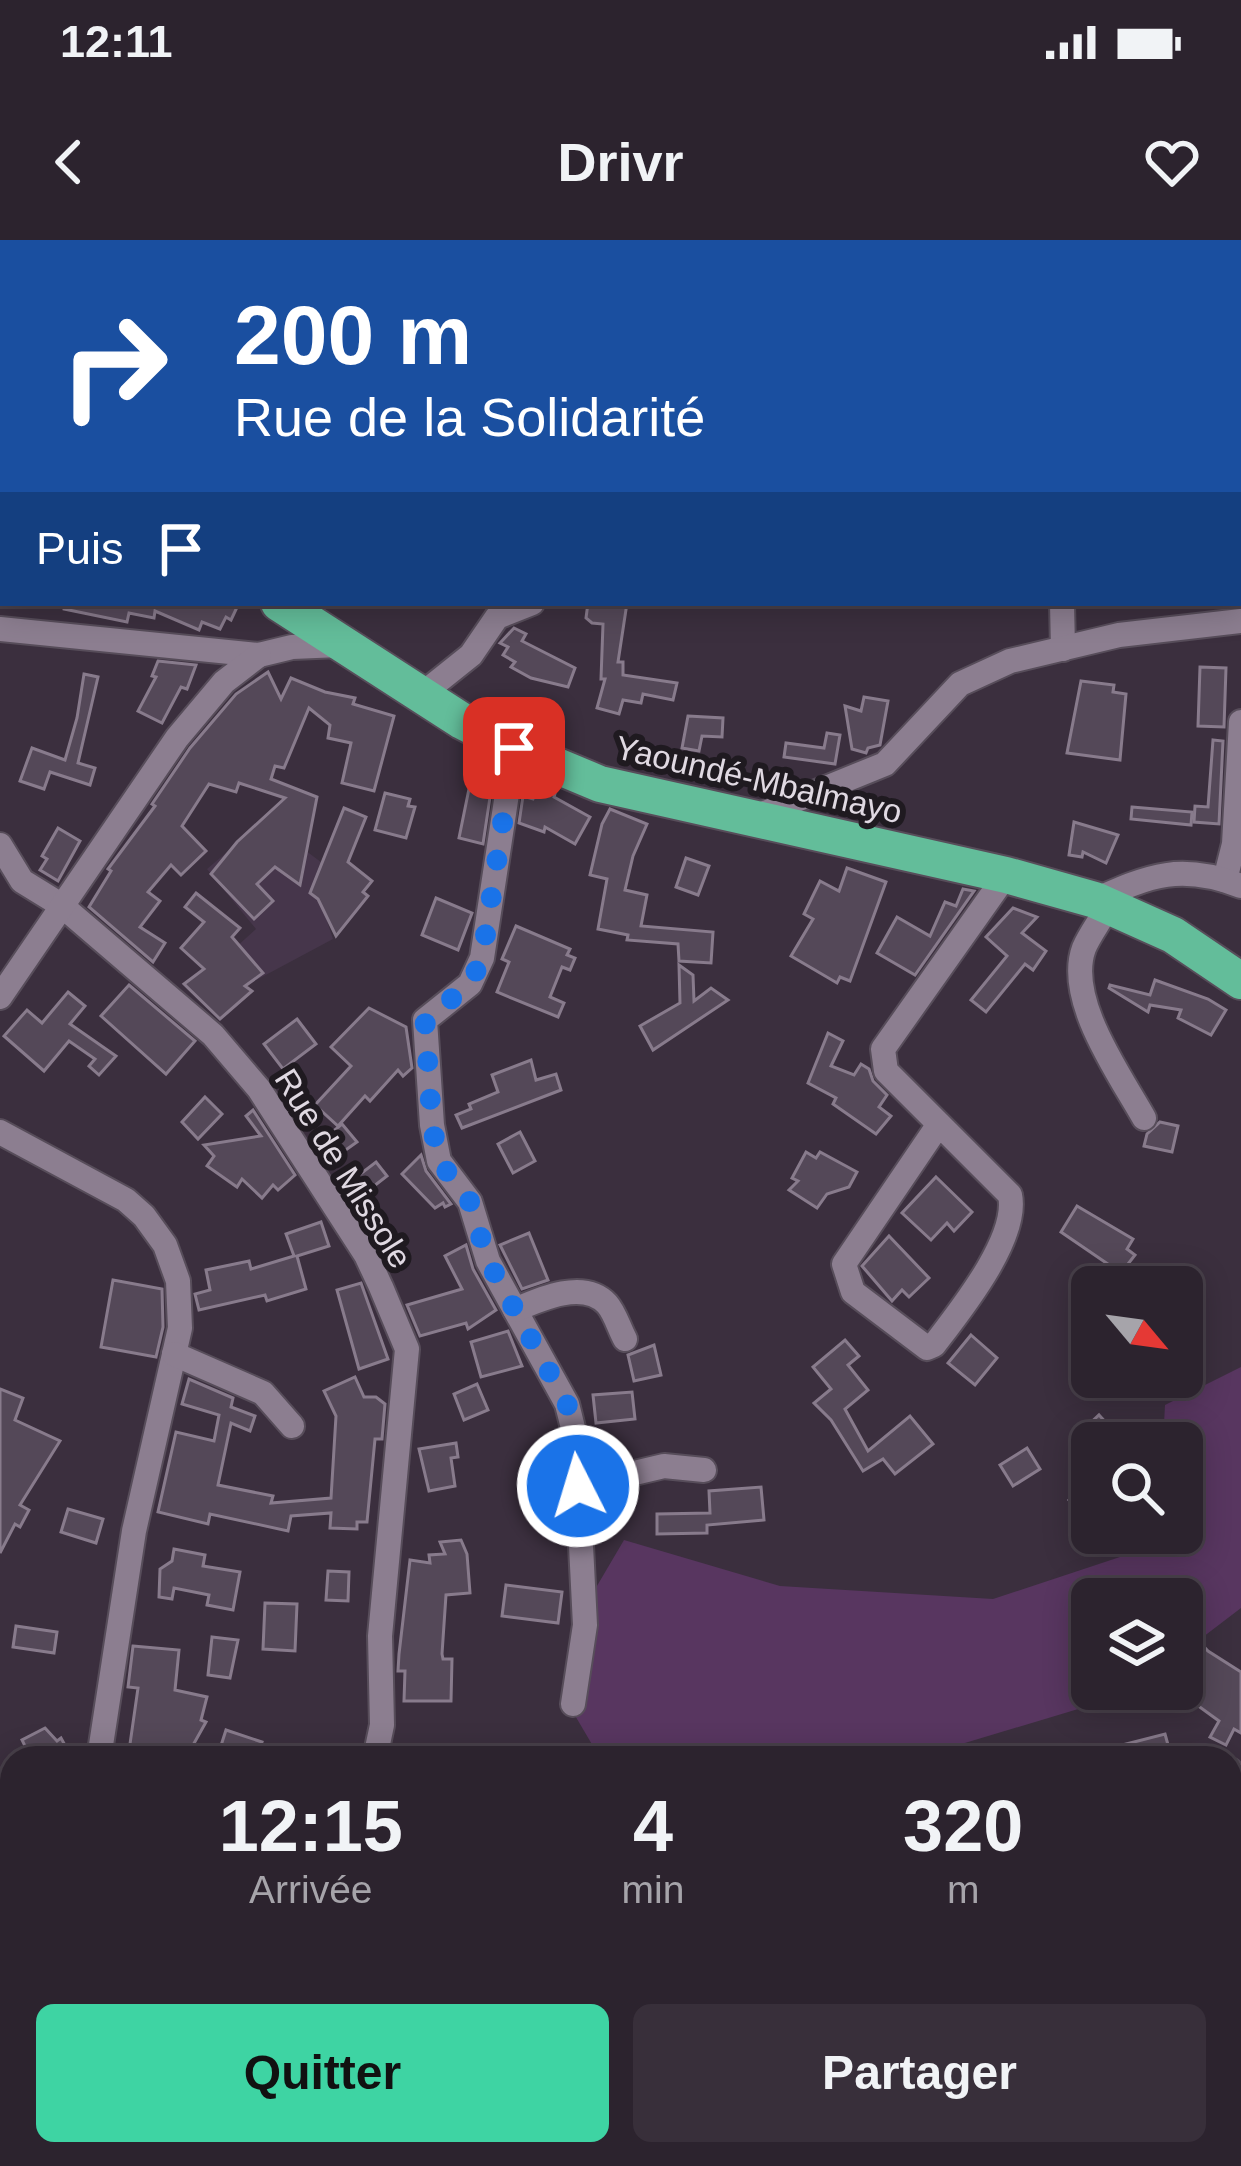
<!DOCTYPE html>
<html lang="fr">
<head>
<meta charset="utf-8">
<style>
	:root { --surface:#2c232e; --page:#382f3a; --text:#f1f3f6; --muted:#a6a4aa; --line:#48404a; --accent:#3ed4a3 }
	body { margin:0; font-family:Arial,sans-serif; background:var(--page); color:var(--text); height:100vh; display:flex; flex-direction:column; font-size:45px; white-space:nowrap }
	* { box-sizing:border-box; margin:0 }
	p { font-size:39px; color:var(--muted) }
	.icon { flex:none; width:66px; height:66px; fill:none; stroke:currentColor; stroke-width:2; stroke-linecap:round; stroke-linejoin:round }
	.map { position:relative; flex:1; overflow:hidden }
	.sheet { position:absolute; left:0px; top:1506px; width:1242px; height:420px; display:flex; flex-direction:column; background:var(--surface); border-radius:36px 36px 0 0; box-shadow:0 6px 30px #0003,0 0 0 3px var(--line) }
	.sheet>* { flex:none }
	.banner { position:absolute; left:0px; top:0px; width:1242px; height:366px; box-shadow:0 6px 30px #0003,0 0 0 3px var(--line); background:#1a4fa0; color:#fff; overflow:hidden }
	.needle { width:78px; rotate:119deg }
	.tools { position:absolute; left:1071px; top:1026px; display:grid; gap:24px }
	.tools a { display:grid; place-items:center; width:132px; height:132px; border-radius:18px; background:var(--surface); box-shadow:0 6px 30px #0003,0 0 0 3px var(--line); font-size:60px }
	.pin { position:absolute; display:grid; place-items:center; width:102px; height:102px; color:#fff; margin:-51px; border-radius:24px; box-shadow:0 6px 18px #0006 }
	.me { position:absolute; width:132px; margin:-66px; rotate:355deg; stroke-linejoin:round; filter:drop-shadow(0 0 9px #0008) }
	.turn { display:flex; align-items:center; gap:42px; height:252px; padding:0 36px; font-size:54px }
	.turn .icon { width:156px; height:156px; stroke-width:2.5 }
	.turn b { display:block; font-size:84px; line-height:102px }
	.then { display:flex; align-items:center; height:114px; padding:0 36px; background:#0003; gap:24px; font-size:45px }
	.eta { display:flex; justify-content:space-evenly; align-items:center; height:204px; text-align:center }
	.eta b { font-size:72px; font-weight:700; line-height:84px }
	.cta { display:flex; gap:24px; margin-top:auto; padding:24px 36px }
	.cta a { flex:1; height:138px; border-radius:18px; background:var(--accent); color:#111; font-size:48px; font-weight:700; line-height:138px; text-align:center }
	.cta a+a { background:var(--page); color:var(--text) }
	.status { display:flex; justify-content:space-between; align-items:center; height:84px; padding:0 60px; background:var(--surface); direction:ltr }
	.status svg { height:33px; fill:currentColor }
	header { display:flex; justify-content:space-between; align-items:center; height:156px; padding:0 36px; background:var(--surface); font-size:54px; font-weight:700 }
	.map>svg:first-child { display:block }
	.built { fill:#46364b }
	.green { fill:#583660 }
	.building { fill:#544858; stroke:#887b8c; stroke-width:3 }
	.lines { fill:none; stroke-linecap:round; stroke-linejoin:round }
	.minor-casing { stroke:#574d5a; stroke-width:28 }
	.highway-casing { stroke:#574d5a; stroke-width:40 }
	.minor { stroke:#8c7e90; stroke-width:24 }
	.highway { stroke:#63bd9a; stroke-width:36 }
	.route { stroke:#1a73e8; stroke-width:21; stroke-dasharray:0 37.8 }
	.labels { text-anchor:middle; stroke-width:12; stroke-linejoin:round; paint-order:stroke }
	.street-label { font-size:33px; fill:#e0d9e2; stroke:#1f1a20 }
</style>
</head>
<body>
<div class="status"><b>12:11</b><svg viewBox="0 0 49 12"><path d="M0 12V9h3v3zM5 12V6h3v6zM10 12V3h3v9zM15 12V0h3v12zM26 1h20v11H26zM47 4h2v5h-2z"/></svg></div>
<header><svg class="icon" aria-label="back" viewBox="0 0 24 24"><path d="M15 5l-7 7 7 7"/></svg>Drivr<svg class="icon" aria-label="heart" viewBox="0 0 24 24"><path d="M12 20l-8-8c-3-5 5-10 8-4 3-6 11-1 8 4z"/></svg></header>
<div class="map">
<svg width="1241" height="1926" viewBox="0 0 1241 1926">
	<rect width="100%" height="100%" fill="#3b2f3e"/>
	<!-- built -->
	<polygon class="built" points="268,577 282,593 333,631 323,669 333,699 247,745 224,718 256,689 207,629"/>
	<!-- green -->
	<g class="green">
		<polygon points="1241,1127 1241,1368 1182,1413 1182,1359 1092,1359 1092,1449 1135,1449 1128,1454 915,1518 600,1518 570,1467 594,1351 624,1300 780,1346 993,1359 1123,1316 1137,1293 1182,1293 1182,1203 1163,1203 1165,1165"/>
		<polygon points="0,1591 12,1613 12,1914 633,1914 629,1926 0,1926"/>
	</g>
	<!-- building -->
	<g class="building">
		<polygon points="64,363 239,363 231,380 226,377 220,389 202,382 199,390 155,371 154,378 129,373 127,382 64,369"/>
		<polygon points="588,363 627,363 618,422 623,422 623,435 677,443 673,460 643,454 641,463 623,460 619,474 597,468 605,439 601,439 603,384 592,383 586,378"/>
		<polygon points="514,388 526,394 522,401 575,428 568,447 531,438 511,427 515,422 503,415 508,407 500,403"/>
		<polygon points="158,421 196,425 187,449 181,447 162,483 138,471 156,437 152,436"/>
		<polygon points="1200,427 1226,428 1224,487 1198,486"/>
		<polygon points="268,432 281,459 291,438 325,452 355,458 353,464 394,476 374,551 342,543 351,503 328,498 330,485 309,468 284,528 275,526 271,539 317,557 300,645 275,627 257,644 273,661 254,679 211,634 237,602 285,558 239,543 236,552 209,544 182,586 206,611 181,635 171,625 148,652 160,661 140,687 165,703 153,722 89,667 111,631 108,629 155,566 152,564 190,508 236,454"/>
		<polygon points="84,434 98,437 78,523 95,528 90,545 50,532 44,549 20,541 32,508 65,520 77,478"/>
		<polygon points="1081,441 1114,445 1113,452 1126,454 1120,520 1067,513"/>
		<polygon points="864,457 888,461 880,505 868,508 866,513 852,509 845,466 861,471"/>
		<polygon points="688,476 723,478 722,497 702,496 699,511 682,508"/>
		<polygon points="827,493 840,495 835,524 784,517 786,503 824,508"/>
		<polygon points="1213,500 1223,501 1219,584 1194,582 1195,566 1208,567"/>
		<polygon points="471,539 492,544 483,604 459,598"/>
		<polygon points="540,543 556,550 554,557 590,577 575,604 545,587 544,592 519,583 523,556 533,559"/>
		<polygon points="385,553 410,559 408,566 415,567 406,598 375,590"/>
		<polygon points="1132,567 1192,572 1191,585 1131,579"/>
		<polygon points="344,568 366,577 348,622 372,641 363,652 368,656 336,696 318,659 310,653"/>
		<polygon points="610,569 647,584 633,616 625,650 647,655 641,686 713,692 711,723 679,721 678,704 627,700 628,695 598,689 607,639 590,635 602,584"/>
		<polygon points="1074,582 1118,595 1106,623 1083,612 1082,617 1069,615"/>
		<polygon points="58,588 80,601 58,641 40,630 47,619 42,616"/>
		<polygon points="686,618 709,626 698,655 676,647"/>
		<polygon points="847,628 886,642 850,741 840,737 837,743 791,716 813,679 804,674 820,641 839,651"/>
		<polygon points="963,649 974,651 915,735 877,713 897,677 930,696 945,662 956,666"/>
		<polygon points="196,653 240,688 232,697 263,733 245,746 252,751 220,779 184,744 204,729 181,708 204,682 185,667"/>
		<polygon points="436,658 472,673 458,710 422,695"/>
		<polygon points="1013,668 1037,677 1022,693 1046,711 1033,730 1025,724 986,772 971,760 1007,716 986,697"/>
		<polygon points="516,686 570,709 567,715 575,718 570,730 562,727 550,757 564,763 558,777 497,752 509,722 502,719"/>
		<polygon points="679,725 693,735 694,761 711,748 728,760 653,810 640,786 680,763"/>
		<polygon points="1155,740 1208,759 1226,770 1211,795 1178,778 1181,770 1150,765 1148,772 1109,748 1110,745 1150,755"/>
		<polygon points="129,745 195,801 166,834 101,776"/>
		<polygon points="68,752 85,766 70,784 116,816 99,835 89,826 95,819 69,801 44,831 4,796 27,770 42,783"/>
		<polygon points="369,768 406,787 412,828 403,836 398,830 370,861 365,856 338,886 315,865 351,826 331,807"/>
		<polygon points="297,779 316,804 283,829 264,804"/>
		<polygon points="828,793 843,801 831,826 854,835 861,824 869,829 873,841 887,855 879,867 891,876 876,894 833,864 836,858 808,843"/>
		<polygon points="531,820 536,840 556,834 561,850 462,888 456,875 471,869 469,864 498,852 492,835"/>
		<polygon points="205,857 222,874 198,899 182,882"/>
		<polygon points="253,870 295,935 278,950 273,945 262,958 242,939 237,947 207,926 214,916 204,905 261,896 246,876"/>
		<polygon points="1160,882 1178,886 1172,912 1144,906 1147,894"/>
		<polygon points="342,884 357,902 340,914 325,898"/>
		<polygon points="520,892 535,921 513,933 498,904"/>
		<polygon points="806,912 816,918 820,912 857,932 849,947 827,954 817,968 789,950 798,941 792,938"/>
		<polygon points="421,915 426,931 451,964 445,967 443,963 435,968 402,934"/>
		<polygon points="376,922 387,936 352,963 342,948"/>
		<polygon points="936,937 972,972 954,991 947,983 931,1000 902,973"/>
		<polygon points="1077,966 1133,999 1127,1009 1135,1015 1121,1033 1061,992"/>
		<polygon points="321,982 329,1006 297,1016 306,1049 267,1061 265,1055 199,1070 195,1054 210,1050 206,1030 249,1021 251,1029 294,1016 286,994"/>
		<polygon points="529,993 548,1040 522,1049 500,1005"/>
		<polygon points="889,996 929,1038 909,1057 902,1050 892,1061 862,1026"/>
		<polygon points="466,1005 473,1029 496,1070 468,1089 466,1083 420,1096 407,1065 462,1049 445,1016"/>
		<polygon points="113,1040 162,1049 163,1087 156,1117 101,1107"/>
		<polygon points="361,1043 388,1119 359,1129 337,1050"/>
		<polygon points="508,1091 522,1126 481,1137 471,1102"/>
		<polygon points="971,1095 997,1118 975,1145 948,1123"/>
		<polygon points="845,1100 859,1116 848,1125 868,1150 845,1169 868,1211 910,1176 933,1204 895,1234 883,1219 863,1231 831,1180 814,1163 831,1149 813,1127"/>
		<polygon points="654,1105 661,1135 634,1141 628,1115"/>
		<polygon points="355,1137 364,1157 376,1157 385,1164 382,1199 375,1199 367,1282 357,1282 357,1289 330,1288 331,1273 291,1276 288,1291 210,1274 208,1284 158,1272 176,1192 214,1201 219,1175 182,1164 189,1139 233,1158 231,1167 255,1176 250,1191 231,1183 218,1245 273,1256 271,1263 331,1258 336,1176 324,1151"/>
		<polygon points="477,1144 488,1170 464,1180 454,1154"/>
		<polygon points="0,1149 23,1158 15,1180 60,1201 20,1265 29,1270 20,1287 15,1284 0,1313"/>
		<polygon points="632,1152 635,1179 596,1183 593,1155"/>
		<polygon points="1099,1175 1110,1187 1105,1192 1115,1203 1092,1203 1092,1223 1071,1201"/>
		<polygon points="456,1203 458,1217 451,1218 455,1246 429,1251 419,1209"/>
		<polygon points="1027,1208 1040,1229 1013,1246 1000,1225"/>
		<polygon points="1092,1237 1092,1292 1076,1275 1080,1271 1069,1260"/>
		<polygon points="761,1247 764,1280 707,1285 707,1293 657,1294 657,1274 710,1273 709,1251"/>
		<polygon points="68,1269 103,1279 96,1303 61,1292"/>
		<polygon points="461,1300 467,1314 470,1353 446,1355 442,1414 443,1419 452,1419 451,1461 404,1461 405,1431 398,1431 399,1414 410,1320 430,1323 429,1315 445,1314 440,1302"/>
		<polygon points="174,1309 205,1315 203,1326 240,1332 233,1370 207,1365 209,1355 174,1348 172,1359 159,1357 160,1329 172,1321"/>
		<polygon points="328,1331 349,1332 348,1361 326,1360"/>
		<polygon points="506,1345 562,1352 558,1383 502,1376"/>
		<polygon points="265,1363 297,1364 295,1411 263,1409"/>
		<polygon points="16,1386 57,1392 54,1413 13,1407"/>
		<polygon points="1192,1394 1208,1411 1241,1432 1241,1493 1234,1489 1226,1505 1210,1497 1219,1481 1179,1452 1193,1433 1182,1422 1182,1404"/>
		<polygon points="212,1397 238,1400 230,1438 208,1435"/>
		<polygon points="133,1406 179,1410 175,1450 207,1457 201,1480 206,1482 188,1514 158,1509 156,1518 128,1518 138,1448 128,1447"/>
		<polygon points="45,1488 57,1501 61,1498 72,1518 31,1518 22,1500"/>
		<polygon points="226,1490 262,1502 256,1518 217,1518"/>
		<polygon points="1165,1494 1170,1512 1146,1518 1091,1518 1091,1513"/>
	</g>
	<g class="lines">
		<!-- minor casing -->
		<g class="minor-casing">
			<g id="minor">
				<polyline points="72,0 73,3"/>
				<polyline points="194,3 194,0"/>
				<polyline points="335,3 335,0"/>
				<polyline points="660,3 661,0"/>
				<polyline points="1024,3 1025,0"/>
				<polyline points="1239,335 1241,326"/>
				<polyline points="1062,363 1063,409"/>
				<polyline points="0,389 259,415 292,407 340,405"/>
				<polyline points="421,455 471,415 497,377 532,363"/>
				<polyline points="514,508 482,718 470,744 425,780 432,885 439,921 470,962 488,1021 567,1164 583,1228 609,1239 664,1226 704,1230"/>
				<polyline points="750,579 885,524 960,444 1010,421 1119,395 1241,381"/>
				<polyline points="0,605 22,641 61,665 213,795 259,849 366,1015 381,1047 407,1109 380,1396 382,1485 375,1518"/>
				<polyline points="1225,640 1234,604 1241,482"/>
				<path d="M1095 660C1151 635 1181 623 1241 646"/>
				<path d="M1108 666C1101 680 1090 694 1084 708 1065 759 1120 835 1144 878"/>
				<polyline points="0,757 177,498 224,442 259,415"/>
				<path d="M939 884 844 1024 853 1052 927 1108 934 1105C960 1071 1019 998 1010 955L886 831 883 809 1006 635"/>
				<polyline points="0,892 126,960 144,976 165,1005 178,1041 180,1088 134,1291 99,1518"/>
				<path d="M515 1070C540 1059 584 1039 607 1064 615 1073 619 1088 625 1099"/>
				<polyline points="174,1114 263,1153 292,1186"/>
				<polyline points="573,1464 585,1385 578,1246 583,1228"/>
				<polyline points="1230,1530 1241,1545"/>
				<polyline points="1230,1768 1241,1774"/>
				<polyline points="1230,1889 1241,1873"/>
				<polyline points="767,1914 788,1926"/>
				<polyline points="1063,1914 1086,1926"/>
				<polyline points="1204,1926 1212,1914"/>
			</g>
		</g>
		<!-- highway casing -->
		<g class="highway-casing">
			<g id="highway">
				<polyline points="0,170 3,173"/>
				<polyline points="279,363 462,481 514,508 600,544 1006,635 1095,660 1173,695 1241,741"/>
			</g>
		</g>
		<!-- minor -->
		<use href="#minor" class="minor"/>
		<!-- highway -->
		<use href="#highway" class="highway"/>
	</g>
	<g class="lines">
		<!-- route -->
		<polyline class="route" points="514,508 482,718 470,744 425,780 432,885 439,921 470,962 488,1021 567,1164 583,1228 578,1246"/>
	</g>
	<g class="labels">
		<!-- street labels -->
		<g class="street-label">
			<text transform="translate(759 539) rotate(13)" y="12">Yaoundé-Mbalmayo</text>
			<text transform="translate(344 928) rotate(58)" y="12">Rue de Missole</text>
		</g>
	</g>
</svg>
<div class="tools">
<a><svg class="needle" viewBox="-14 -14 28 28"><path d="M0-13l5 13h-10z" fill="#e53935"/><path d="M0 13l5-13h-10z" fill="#a6a4aa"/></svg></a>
<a><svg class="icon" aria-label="search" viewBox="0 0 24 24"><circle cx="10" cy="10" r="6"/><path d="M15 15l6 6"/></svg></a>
<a><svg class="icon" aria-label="layers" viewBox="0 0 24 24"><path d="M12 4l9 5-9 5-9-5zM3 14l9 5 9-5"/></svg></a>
</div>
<div class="pin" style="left:514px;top:508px;background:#d93025"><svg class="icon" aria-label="arrive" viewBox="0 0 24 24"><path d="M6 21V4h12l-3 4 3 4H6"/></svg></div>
<svg class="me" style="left:578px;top:1246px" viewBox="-20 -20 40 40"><circle r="17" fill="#1a73e8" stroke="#fff" stroke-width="3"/><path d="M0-11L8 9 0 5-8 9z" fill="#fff"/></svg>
<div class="banner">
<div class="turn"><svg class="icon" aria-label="right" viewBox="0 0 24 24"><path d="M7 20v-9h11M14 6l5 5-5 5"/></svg><div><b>200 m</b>Rue de la Solidarité</div></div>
<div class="then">Puis<svg class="icon" aria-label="arrive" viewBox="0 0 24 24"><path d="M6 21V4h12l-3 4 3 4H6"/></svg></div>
</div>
<section class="sheet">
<div class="eta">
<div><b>12:15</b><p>Arrivée</p></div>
<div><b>4</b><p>min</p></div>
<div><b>320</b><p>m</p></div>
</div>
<div class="cta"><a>Quitter</a><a>Partager</a></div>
</section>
</div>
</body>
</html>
